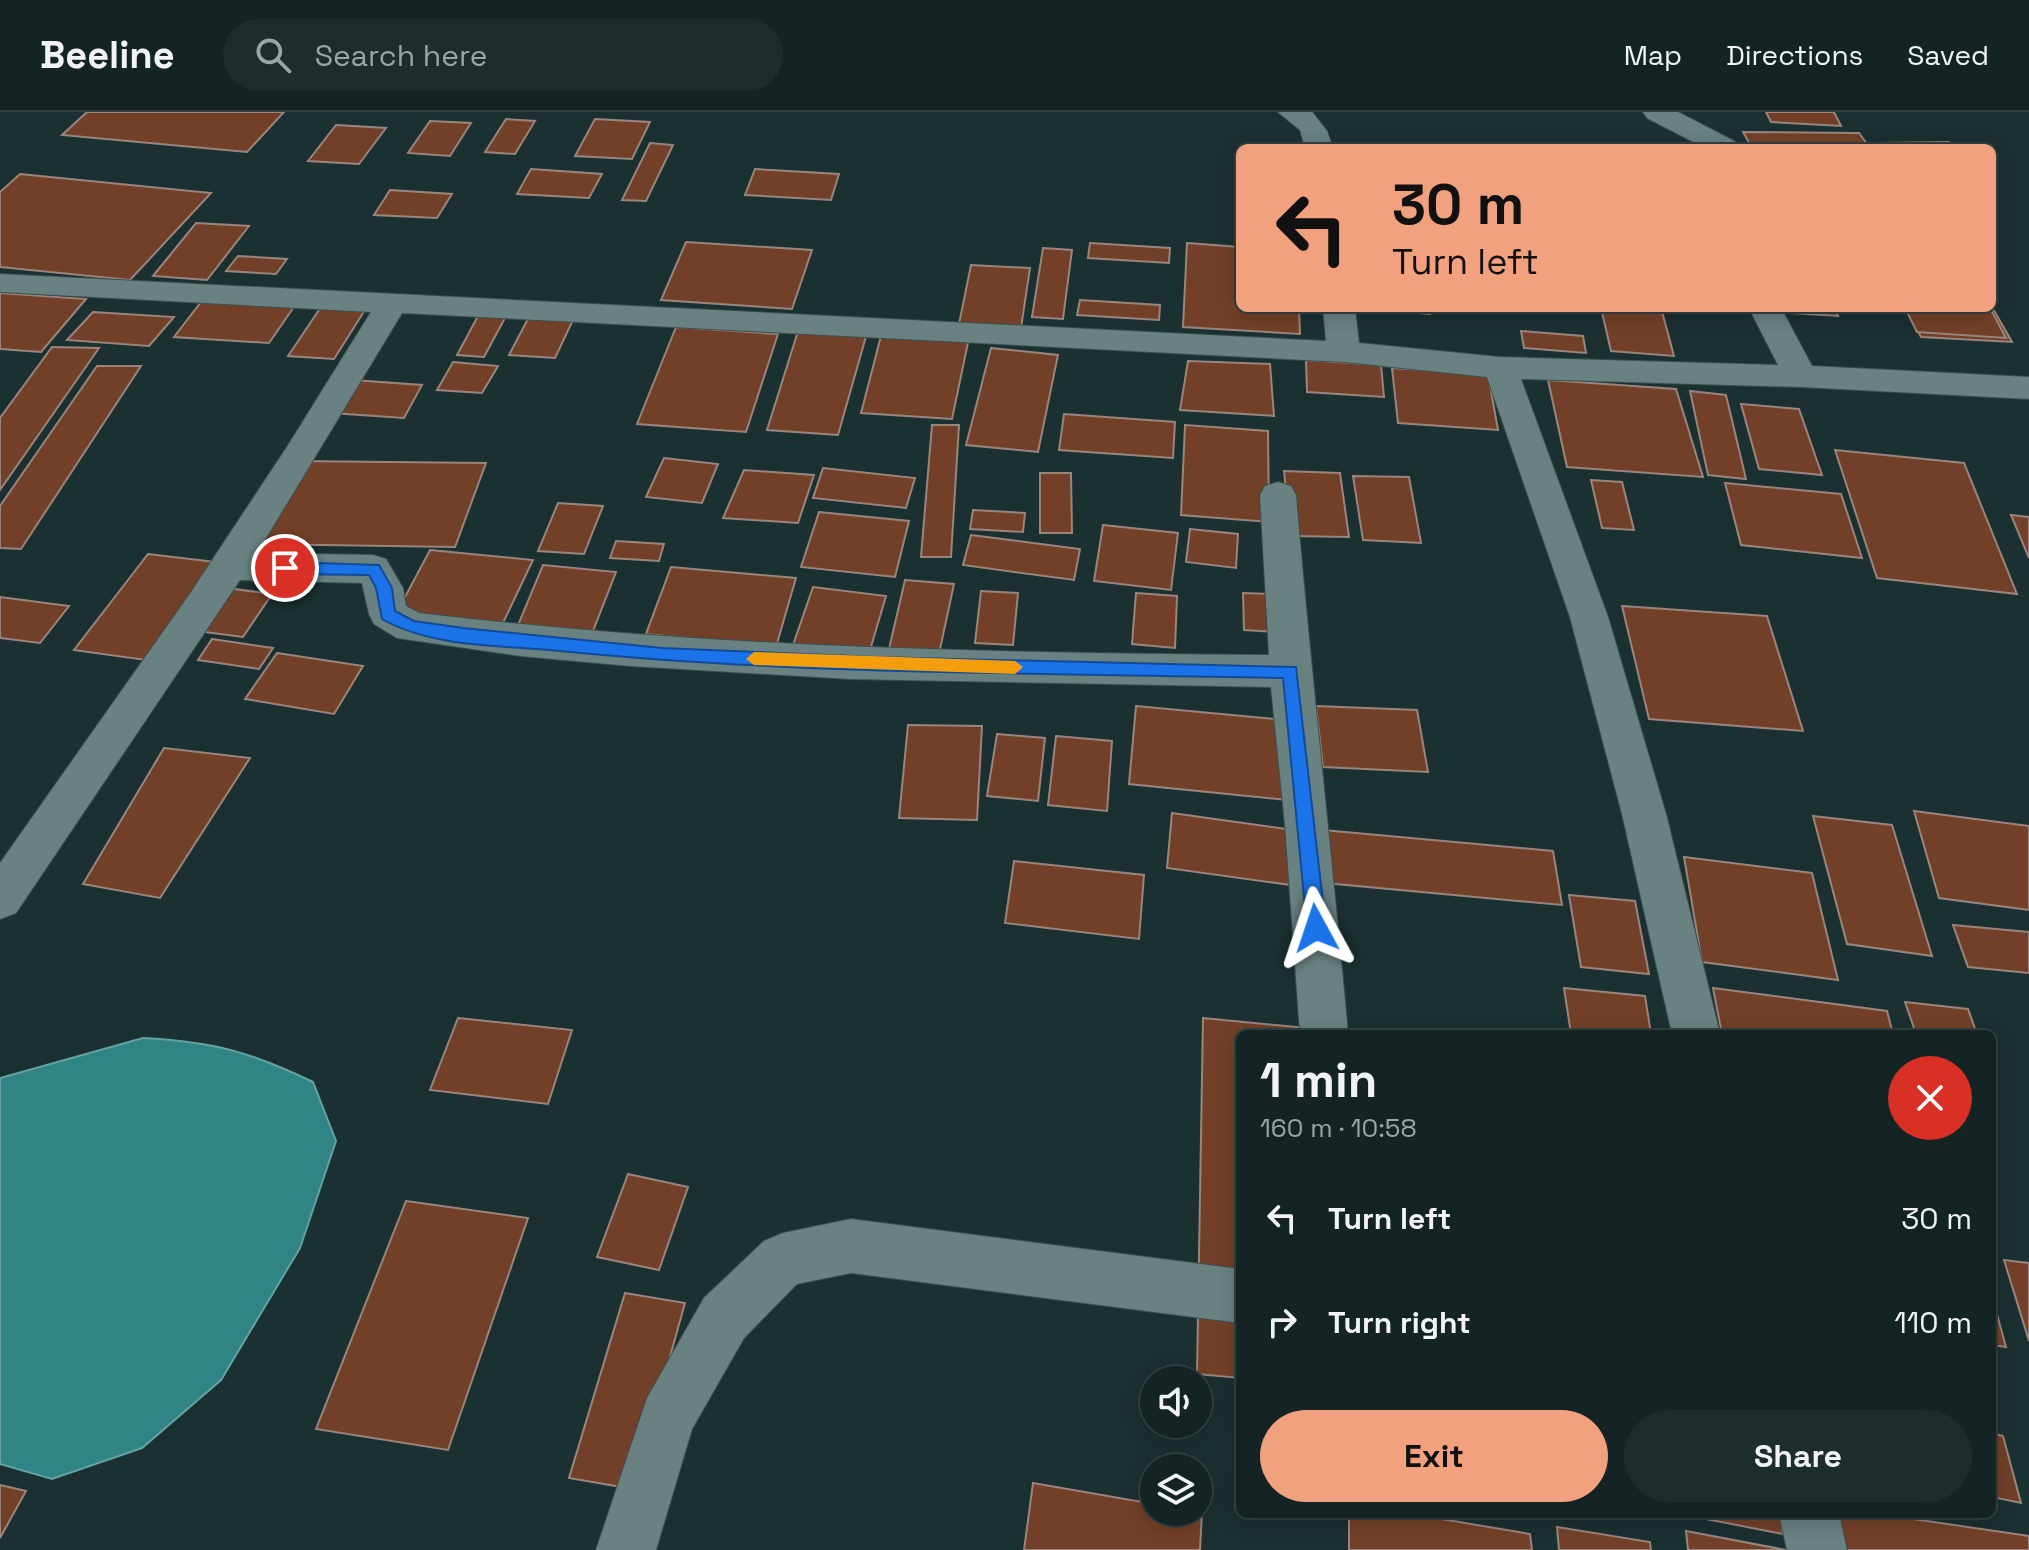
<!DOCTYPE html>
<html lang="en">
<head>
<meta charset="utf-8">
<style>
	:root { --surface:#142425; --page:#1d2c2d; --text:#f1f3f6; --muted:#9da4a7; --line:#334142; --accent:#f1a17d }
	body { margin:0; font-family:"Space Grotesk",sans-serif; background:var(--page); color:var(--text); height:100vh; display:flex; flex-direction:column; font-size:30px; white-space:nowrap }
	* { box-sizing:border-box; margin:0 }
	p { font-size:26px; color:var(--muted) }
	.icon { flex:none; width:44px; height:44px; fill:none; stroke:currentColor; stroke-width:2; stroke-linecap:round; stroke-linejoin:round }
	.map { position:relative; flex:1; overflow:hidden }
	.side { position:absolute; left:1236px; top:918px; width:760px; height:488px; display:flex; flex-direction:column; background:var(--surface); border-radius:12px; box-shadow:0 4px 20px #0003,0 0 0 2px var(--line) }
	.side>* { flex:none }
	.hud { position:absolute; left:1236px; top:32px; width:760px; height:168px; border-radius:12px; box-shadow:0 4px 20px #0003,0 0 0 2px var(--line); background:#f1a17d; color:#111; overflow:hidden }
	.buttons { position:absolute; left:1140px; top:1254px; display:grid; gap:16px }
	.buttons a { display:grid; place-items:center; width:72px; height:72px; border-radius:50%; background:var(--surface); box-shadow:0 4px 20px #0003,0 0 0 2px var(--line); font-size:40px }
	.pin { position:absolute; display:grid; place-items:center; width:68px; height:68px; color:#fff; margin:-34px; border:4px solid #fff; border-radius:50%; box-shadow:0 2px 8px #0007 }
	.me { position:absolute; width:88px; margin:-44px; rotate:355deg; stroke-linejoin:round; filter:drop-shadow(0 0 6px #0008) }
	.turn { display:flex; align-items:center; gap:28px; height:168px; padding:0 24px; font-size:36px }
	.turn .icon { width:104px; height:104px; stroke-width:2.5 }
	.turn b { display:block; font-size:56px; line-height:68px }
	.round { display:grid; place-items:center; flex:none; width:84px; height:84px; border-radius:42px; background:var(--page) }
	.headline { display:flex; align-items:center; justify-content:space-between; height:136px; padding:0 24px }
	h1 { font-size:48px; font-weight:800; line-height:60px }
	.primary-button { display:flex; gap:16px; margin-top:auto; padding:16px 24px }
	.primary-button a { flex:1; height:92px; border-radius:48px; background:var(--accent); color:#111; font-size:32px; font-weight:800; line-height:92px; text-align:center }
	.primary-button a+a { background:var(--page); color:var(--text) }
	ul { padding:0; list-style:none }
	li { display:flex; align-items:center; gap:24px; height:104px; padding:0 24px }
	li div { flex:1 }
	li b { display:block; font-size:30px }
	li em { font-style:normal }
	header { display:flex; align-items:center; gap:48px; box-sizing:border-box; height:112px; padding:0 40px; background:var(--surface); border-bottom:2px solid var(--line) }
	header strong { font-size:38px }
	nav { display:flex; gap:44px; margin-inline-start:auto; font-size:28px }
	.search { width:560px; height:72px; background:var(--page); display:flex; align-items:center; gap:20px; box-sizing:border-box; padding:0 28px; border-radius:44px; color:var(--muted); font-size:30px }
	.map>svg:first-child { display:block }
	.water { fill:#318486; stroke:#64a2a3; stroke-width:2 }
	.building { fill:#724028; stroke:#99857d; stroke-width:2 }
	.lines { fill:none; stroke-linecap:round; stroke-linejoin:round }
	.minor-casing { stroke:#3b4e4f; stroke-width:2 }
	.minor { fill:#698181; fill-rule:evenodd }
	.route { fill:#1a73e8; stroke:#114b97; stroke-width:2 }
	.slow { fill:#f59e0b }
</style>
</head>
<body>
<header>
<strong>Beeline</strong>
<div class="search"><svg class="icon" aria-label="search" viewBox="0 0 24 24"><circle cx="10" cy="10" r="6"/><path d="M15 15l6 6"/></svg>Search here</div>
<nav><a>Map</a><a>Directions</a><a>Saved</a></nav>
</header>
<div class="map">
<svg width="2029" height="1438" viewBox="0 0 2029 1438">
	<rect width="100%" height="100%" fill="#1b3031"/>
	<!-- water -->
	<path class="water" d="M143 926C214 930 248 939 313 970L336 1029 300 1136 221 1268 142 1336 52 1367 0 1352V966Z"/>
	<!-- building -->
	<g class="building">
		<polygon points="87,0 284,0 247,40 62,23"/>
		<polygon points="1766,0 1834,0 1841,14 1771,10"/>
		<polygon points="506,7 535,9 515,42 485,40"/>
		<polygon points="595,7 650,10 632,47 575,44"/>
		<polygon points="430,9 471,11 450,44 408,41"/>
		<polygon points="336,13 386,16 359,52 308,49"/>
		<polygon points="1743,20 1859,21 1870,36 1752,36"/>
		<polygon points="1949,30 1953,36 1883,36 1879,31"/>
		<polygon points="650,31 673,33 646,89 622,88"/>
		<polygon points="531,57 602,62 589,86 517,82"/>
		<polygon points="755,57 839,62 831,88 745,83"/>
		<polygon points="20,62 211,81 130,168 0,155 0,80"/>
		<polygon points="390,78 452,82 437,106 374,103"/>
		<polygon points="196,111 249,114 207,168 153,164"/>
		<polygon points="686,130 812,138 792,197 661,188"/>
		<polygon points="1090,131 1170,136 1169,151 1088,146"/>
		<polygon points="1187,131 1240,135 1240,196 1299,196 1300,222 1183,215"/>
		<polygon points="1043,136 1072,138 1063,207 1032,205"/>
		<polygon points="238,144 287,147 276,162 226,159"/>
		<polygon points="971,153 1030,156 1021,216 959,212"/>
		<polygon points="0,181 86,187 41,240 0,237"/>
		<polygon points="204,186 296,192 269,231 174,225"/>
		<polygon points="1080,188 1160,193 1159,208 1077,203"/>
		<polygon points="321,195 365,198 334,247 288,244"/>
		<polygon points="1992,195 2012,230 1921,225 1907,196"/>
		<polygon points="1355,196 1430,196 1430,202"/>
		<polygon points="1601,196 1661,196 1674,244 1611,239"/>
		<polygon points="1772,196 1834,196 1838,204 1773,200"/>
		<polygon points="1905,196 1990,196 2006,226 1917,220"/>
		<polygon points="93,200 174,205 149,234 67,228"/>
		<polygon points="531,201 575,204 555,246 509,243"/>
		<polygon points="478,204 505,206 484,245 457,243"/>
		<polygon points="676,215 778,222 746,320 637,312"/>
		<polygon points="799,216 867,221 838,323 767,318"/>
		<polygon points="1521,219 1583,224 1586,241 1524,236"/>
		<polygon points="882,220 969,226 952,307 861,301"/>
		<polygon points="52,235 99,236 0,378 0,306"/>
		<polygon points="991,236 1058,243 1038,340 966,333"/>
		<polygon points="1306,248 1381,253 1384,285 1307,280"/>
		<polygon points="1188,249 1270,252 1274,304 1180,298"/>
		<polygon points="453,250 498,254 482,281 437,278"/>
		<polygon points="97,254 141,254 21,437 0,436 0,394"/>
		<polygon points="1392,256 1488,262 1498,318 1398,311"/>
		<polygon points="353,268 422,273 404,306 332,301"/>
		<polygon points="1548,268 1676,277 1703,365 1567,355"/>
		<polygon points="1690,279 1726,283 1746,367 1708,363"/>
		<polygon points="1741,292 1799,297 1822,363 1759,357"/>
		<polygon points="1064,302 1175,310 1173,346 1059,338"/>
		<polygon points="932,313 959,313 951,445 921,445"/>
		<polygon points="1185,313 1268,319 1269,410 1181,403"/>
		<polygon points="1835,338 1964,351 2017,482 1877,466"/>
		<polygon points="664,346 718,352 702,391 646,385"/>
		<polygon points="294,349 486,351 455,435 253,432"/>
		<polygon points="823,356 915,366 906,396 813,386"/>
		<polygon points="744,358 814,363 798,411 723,406"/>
		<polygon points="1284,359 1340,361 1349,425 1291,424"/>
		<polygon points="1040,361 1071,361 1072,421 1040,421"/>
		<polygon points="1353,364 1409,365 1421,431 1363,428"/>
		<polygon points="1591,368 1622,370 1634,418 1602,416"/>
		<polygon points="1725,371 1841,382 1862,446 1741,433"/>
		<polygon points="558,391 603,394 584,442 538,439"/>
		<polygon points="973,398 1025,401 1023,420 970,417"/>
		<polygon points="819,400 909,409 895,465 801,455"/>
		<polygon points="2011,403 2029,405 2029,446"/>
		<polygon points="1103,413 1178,421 1171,478 1094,469"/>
		<polygon points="1190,417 1238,422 1236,456 1186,450"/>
		<polygon points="971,423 1080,437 1074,468 963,453"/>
		<polygon points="616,429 664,432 659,449 610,446"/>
		<polygon points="430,438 533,448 502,513 396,502"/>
		<polygon points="148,442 224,451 153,549 74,538"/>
		<polygon points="543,453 616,460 593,519 518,513"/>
		<polygon points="671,455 796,466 776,535 646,522"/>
		<polygon points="905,468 954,472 939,542 889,537"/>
		<polygon points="813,475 886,484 868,545 792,536"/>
		<polygon points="227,476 272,482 243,525 197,519"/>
		<polygon points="981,479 1018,481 1013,533 975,531"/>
		<polygon points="1136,481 1177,484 1175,536 1132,532"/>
		<polygon points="1243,481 1272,482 1274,520 1244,518"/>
		<polygon points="0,485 69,494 40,531 0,526"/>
		<polygon points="1622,494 1767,504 1803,619 1649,607"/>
		<polygon points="212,527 273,536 259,557 198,548"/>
		<polygon points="277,541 363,554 334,602 245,587"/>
		<polygon points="1136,594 1285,608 1286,688 1129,672"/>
		<polygon points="1316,594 1417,598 1428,660 1323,655"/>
		<polygon points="908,613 982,614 977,708 899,706"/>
		<polygon points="997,622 1045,626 1038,689 987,684"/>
		<polygon points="1056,624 1112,629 1107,699 1048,693"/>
		<polygon points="164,636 250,646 160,786 83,772"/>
		<polygon points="1914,699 2029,714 2029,798 1939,786"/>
		<polygon points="1172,701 1294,718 1291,773 1167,756"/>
		<polygon points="1813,704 1892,713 1932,844 1847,832"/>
		<polygon points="1323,718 1553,739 1562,793 1325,771"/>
		<polygon points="1684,745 1812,761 1838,868 1702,850"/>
		<polygon points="1014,749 1144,763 1139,827 1005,811"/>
		<polygon points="1569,783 1635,789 1649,862 1581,855"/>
		<polygon points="1953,813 2029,820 2029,861 1968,855"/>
		<polygon points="1564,876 1645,884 1651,922 1571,922"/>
		<polygon points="1713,876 1887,899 1893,922 1722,922"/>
		<polygon points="1905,890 1968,897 1977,922 1916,922"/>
		<polygon points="458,906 572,918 548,992 430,978"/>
		<polygon points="1203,906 1338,919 1338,922 1240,922 1240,1266 1197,1262"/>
		<polygon points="628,1062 688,1075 659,1158 597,1145"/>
		<polygon points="406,1089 528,1106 448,1338 316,1317"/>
		<polygon points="2004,1148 2029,1151 2029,1229"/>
		<polygon points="625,1181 685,1191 633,1377 569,1366"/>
		<polygon points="1992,1184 2006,1235 1992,1233"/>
		<polygon points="1992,1321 2003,1324 2021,1391 1992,1385"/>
		<polygon points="1033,1371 1154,1392 1154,1400 1202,1400 1200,1438 1024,1438"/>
		<polygon points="0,1373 26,1379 0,1426"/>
		<polygon points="1349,1402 1412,1402 1530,1422 1532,1438 1349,1438"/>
		<polygon points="1680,1402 1780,1402 1783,1422"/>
		<polygon points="1829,1402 1879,1402 2029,1424 2029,1438 1836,1438"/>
		<polygon points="1557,1415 1650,1430 1651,1438 1559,1438"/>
		<polygon points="1686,1419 1786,1438 1688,1438"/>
	</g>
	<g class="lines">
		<!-- minor casing -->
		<g class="minor-casing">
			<g id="minor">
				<polygon points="1278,0 1312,0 1327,19 1333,36 1305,36 1300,18"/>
				<polygon points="1643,0 1678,0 1736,30 1740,36 1705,36 1647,6"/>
				<path d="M0 162 1326 229 1323 196H1355L1359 231 1500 245 1778 253 1749 196H1781L1812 254 2029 265V287L1801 275 1521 267 1608 505 1666 702 1720 922H1672L1622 702 1570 505 1487 265 1344 250 402 201 257 441 373 443 386 447 403 476 406 494 419 501C701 535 985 541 1269 543L1260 383 1265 374 1278 370 1291 374 1296 383C1311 563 1332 742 1348 922H1300L1285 713 1271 575 850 567 630 554 520 544 397 526 374 512 369 502 362 471 240 468 16 801 0 807V751L189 483 287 335 371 200 0 180Z"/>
				<polygon points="851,1107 1240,1157 1240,1211 851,1161 797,1172 744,1226 692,1317 656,1438 596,1438 647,1286 704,1186 764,1129 783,1121"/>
				<polygon points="1779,1402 1839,1402 1847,1438 1787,1438"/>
			</g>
		</g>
		<!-- minor -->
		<use href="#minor" class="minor"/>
	</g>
	<!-- route -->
	<path class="route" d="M285 450 379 453 392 476 395 499 414 509 463 516 662 536 875 545 1296 555 1326 816 1323 822 1316 824 1309 822 1307 816 1283 566C1042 561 800 563 560 539 502 533 433 536 382 507L376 476 369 463 285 462 278 456Z"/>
	<!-- slow -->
	<polygon class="slow" points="754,540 1015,549 1023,555 1015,562 754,553 746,547"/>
</svg>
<div class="buttons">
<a><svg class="icon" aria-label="sound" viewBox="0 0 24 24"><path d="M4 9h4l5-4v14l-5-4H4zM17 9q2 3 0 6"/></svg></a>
<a><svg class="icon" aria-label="layers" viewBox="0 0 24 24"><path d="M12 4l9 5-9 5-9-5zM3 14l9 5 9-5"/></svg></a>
</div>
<div class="pin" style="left:285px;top:456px;background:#d93025"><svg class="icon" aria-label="arrive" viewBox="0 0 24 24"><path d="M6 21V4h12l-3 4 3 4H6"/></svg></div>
<svg class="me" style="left:1316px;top:816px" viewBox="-20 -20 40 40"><path d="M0-17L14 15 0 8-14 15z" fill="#1a73e8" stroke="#fff" stroke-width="4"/></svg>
<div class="hud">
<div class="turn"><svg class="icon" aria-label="left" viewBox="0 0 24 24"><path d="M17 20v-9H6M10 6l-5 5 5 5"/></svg><div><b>30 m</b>Turn left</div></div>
</div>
<section class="side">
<div class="headline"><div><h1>1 min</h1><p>160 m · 10:58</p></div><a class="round" style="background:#d93025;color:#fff"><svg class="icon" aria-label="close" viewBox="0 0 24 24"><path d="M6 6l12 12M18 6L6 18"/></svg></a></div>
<ul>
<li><svg class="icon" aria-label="left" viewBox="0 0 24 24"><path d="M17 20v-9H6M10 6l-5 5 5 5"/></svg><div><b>Turn left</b></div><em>30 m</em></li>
<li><svg class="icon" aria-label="right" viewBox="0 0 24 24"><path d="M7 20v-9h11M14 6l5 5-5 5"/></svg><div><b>Turn right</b></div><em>110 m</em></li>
</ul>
<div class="primary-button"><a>Exit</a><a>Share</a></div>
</section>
</div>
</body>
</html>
